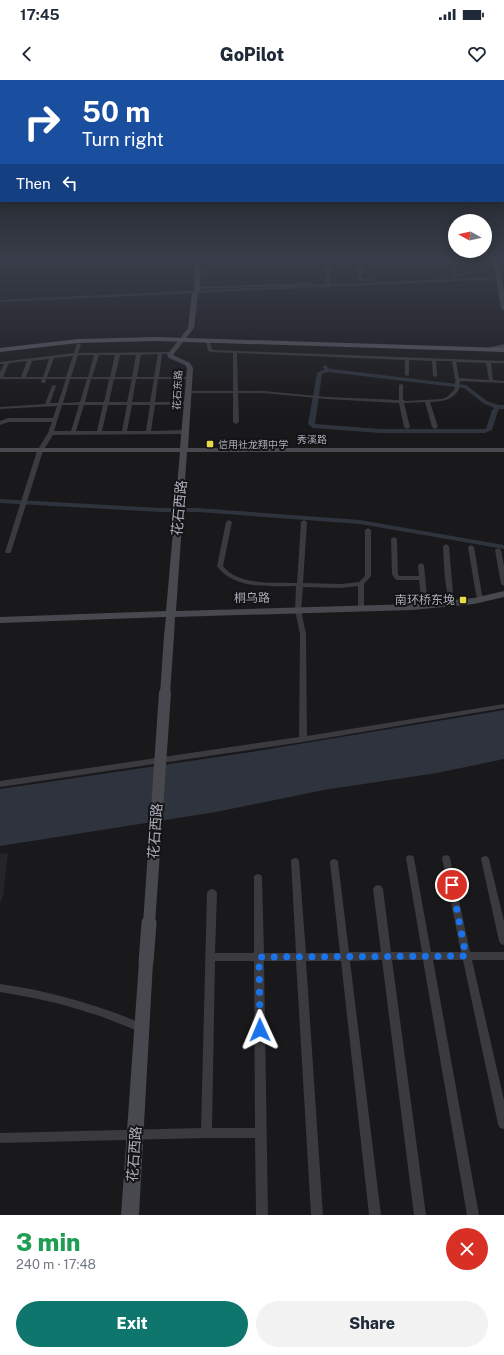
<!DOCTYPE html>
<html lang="en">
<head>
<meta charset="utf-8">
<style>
	:root { --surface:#fff; --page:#f2f2f3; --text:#1f2937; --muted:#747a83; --accent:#0f766e }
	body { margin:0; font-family:"Public Sans","Noto Sans SC",sans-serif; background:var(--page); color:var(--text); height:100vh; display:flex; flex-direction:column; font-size:15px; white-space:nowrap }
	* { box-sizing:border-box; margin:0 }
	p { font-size:13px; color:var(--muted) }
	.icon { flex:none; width:22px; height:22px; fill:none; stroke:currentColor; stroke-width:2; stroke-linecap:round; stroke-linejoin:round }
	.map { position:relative; height:1135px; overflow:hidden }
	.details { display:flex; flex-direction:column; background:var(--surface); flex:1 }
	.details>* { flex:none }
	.guide { position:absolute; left:0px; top:0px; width:504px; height:122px; box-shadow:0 2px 10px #0003; background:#1a4fa0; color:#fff; overflow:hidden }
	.needle { width:26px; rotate:278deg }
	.buttons { position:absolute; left:448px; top:134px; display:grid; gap:8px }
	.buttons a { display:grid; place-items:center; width:44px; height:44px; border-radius:50%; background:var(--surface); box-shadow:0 2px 10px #0003; font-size:20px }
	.pin { position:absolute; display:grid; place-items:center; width:34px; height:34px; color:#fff; margin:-17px; border:2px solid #fff; border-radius:50%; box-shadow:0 1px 4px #0007 }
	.me { position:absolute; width:44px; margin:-22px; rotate:359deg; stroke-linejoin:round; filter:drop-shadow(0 0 3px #0008) }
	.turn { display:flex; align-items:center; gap:14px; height:84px; padding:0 16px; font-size:18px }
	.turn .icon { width:52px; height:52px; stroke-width:2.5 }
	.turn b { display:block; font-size:28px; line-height:34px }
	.then { display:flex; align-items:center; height:38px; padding:0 16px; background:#0003; gap:8px; font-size:15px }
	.round { display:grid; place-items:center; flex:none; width:42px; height:42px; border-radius:21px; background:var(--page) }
	.head { display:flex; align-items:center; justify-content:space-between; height:68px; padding:0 16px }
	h1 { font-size:24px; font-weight:800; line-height:30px; color:#1e9e55 }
	.button { display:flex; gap:8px; margin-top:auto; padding:8px 16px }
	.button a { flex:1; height:46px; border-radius:24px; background:var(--accent); color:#fff; font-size:16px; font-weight:800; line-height:46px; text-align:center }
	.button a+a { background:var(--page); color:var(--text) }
	.status { display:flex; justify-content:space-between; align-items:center; height:28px; padding:0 20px; background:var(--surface); direction:ltr }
	.status svg { height:11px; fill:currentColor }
	header { display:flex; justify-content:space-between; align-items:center; height:52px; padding:0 16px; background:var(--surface); font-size:18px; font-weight:800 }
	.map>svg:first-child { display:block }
	.built { fill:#252427 }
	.water { fill:#2f333d }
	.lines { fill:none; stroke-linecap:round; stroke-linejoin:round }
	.canal { fill:#2f333d; fill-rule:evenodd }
	.street { fill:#3a3a3f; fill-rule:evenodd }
	.secondary { fill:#48484f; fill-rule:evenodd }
	.primary { fill:#56565e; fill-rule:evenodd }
	.secondary-bridge-far2 { stroke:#48484f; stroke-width:10 }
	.secondary-bridge-far1 { stroke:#48484f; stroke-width:12 }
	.secondary-bridge { stroke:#48484f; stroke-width:15 }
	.route { stroke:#1a73e8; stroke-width:7; stroke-dasharray:0 12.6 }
	.poi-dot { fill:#e4db46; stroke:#141315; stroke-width:1.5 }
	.labels { text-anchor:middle; stroke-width:4; stroke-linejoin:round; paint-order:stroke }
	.far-street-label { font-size:10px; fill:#acacb9; stroke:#141315 }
	.far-poi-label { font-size:10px; fill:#acacb9; stroke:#141315; text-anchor:start }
	.street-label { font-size:12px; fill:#acacb9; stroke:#141315 }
	.poi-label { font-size:12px; fill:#acacb9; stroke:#141315; text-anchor:end }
	.near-street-label { font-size:14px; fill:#acacb9; stroke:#141315 }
</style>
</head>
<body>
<div class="status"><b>17:45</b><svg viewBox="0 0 49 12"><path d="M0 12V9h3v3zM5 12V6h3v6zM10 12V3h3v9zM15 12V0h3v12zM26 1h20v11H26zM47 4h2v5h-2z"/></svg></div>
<header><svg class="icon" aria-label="back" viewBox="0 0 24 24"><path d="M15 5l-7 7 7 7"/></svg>GoPilot<svg class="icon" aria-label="heart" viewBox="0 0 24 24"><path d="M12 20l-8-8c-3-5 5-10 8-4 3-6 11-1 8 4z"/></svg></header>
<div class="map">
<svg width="504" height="1135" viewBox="0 0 504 1135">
	<rect width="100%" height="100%" fill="#19181a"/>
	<!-- built -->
	<polygon class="built" points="8,773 3,816 0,824 0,774"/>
	<!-- water -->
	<polygon class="water" points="504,630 504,679 437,693 324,710 216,732 0,766 0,709 251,672"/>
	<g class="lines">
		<!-- canal -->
		<g class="canal">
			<polygon points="326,178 330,178 330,204 504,197 504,199 0,222 0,220 326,204"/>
			<path d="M325 285 330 289 340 290 466 305 487 321 499 325H504V329H499L498 331 492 350 485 353H380L313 348 308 344 317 293 325 289 322 287ZM328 292 464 308 483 323 494 328 492 330 486 349H380L315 344 322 294Z"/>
			<polygon points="0,419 161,428 198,428 360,440 504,465 504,469 360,444 198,432 161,432 0,423"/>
		</g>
		<!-- street -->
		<g class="street">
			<polygon points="298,178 310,179 308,180 198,183 196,182 198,181"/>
			<path d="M359 178H363L362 187 447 184 451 183V178H455V184L458 196 456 197 454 196 452 185 362 189V198L375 200C371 202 362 201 358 199Z"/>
			<polygon points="497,188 504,188 504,190 496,190 495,189"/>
			<polygon points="311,203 313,204 312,205 197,209 195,208 197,207"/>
			<path d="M206 262H210L212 269 213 270 504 281V283H491L493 300 504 301V303L460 301C459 304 460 308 458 311 452 321 441 321 430 322L438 347 435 349 432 347 425 322 404 323 410 347 407 349 404 347 399 323 327 319 264 313H238L239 342 236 344 233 342V313H188L186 312 188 311H233V273L213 272 208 271ZM237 273 405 280V295L407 296 409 295V280L432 281 433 296 435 297 437 296 436 281H452L455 299 456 300 455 302V309L447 317 442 319 406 321 403 320V305L401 304 399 305V320L327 317 264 311H238ZM456 282 486 283 489 300 459 298Z"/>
			<path d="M77 263 81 264 78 273 174 272V273L172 274H162L159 297H189L191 298 189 299H158L155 322H187L189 323 187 324 155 325 151 351 185 350 188 352 185 354 53 355 43 371 11 472 10 473H6L5 472 37 371 48 353 52 342H9L0 345V341L8 338H53L57 326 0 329V327L45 324 52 306 54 305 56 306 50 323H58L66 299H46L45 303H43L41 302 42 299H0V292L4 284H0V282L74 273ZM158 274 154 297H137L141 275ZM78 275H94L88 297H71ZM99 275H115L110 297H92ZM120 275H136L132 297H115ZM73 276 66 297H47L54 278ZM49 279 43 297H26L32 281ZM27 281 21 297H3L9 283ZM70 299H87L80 322 63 323ZM91 299H109L104 322H85ZM114 299H132L127 322H109ZM136 299H154L150 322H132ZM62 325H79L71 351H54ZM84 325H103L97 351H76ZM108 325H127L122 351H102ZM132 325H150L146 351H127Z"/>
			<path d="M229 440 232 442 223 486C238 506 275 502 297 503L301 442 304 440 307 442 303 503 341 504 359 502 365 496V450L368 448 371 450V496L364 504V529L363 530 361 531 358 529V506L341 508 303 507 301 530 306 554 307 656 504 624V628L303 662 0 707V701L299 657 300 554 295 530 296 506C270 506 234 510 217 486L226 442Z"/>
			<polygon points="394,457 397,459 398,494 399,496 419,496 418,485 421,483 424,485 428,526 427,527 423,527 422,526 419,500 397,500 395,499 392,494 391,459"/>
			<path d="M446 464 449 466 453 513 457 524 454 526C444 521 444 478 443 466Z"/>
			<polygon points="471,465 474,467 482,515 485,520 482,522 480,521 476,515 468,467"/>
			<polygon points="498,468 501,470 504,486 504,506 501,504 495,470"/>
			<path d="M410 775 413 776 414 778 431 872H461L442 778 443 776 446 775 449 776 450 778 470 872H504V880H472L504 1020V1049L500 1048 498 1044 463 880H433L479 1135H467L423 880H392L426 1135H414L382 880 350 881 381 1135H369L341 881H306L323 1135H311L296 881H264L268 1135H256L255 1058H206L0 1063V1053L201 1048 207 813 209 810 212 809 215 810 217 813 215 873H254V797L255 795 258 794 261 795 262 797 264 873H296L291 781 292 779 295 778 298 779 299 781 306 873H340L330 782 331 780 334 779 337 780 338 782 349 872H381L373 809 375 806 378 805 381 806 383 809 391 872H422L406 778 407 776ZM215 881H254L255 1048H212Z"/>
			<polygon points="485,776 488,777 489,779 504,841 504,865 501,864 499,861 481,779 482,777"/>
			<path d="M0 904C51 911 98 925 146 945L147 948 146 951 142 953C125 946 108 938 90 933 61 923 31 917 0 912Z"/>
		</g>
		<!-- secondary -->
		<g class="secondary">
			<polygon points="195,178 201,178 200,210 198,214 194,248 173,275 190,283 193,288 188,368 504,368 504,372 187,372 176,531 412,524 474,518 504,511 504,517 474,524 412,530 175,537 174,556 169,559 164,556 166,537 0,543 0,537 166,531 180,372 0,372 0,368 180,368 187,288 185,285 169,278 167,275 188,248 192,214 194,210"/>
			<polygon points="493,178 499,178 504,211 504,230 501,228"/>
			<polygon points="504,264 504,268 487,271 484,269"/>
			<polygon points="146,876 151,878 153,882 139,1135 121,1135 139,882 141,878"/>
		</g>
		<!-- primary -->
		<polygon class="primary" points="156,257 504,268 504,272 156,261 78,263 0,272 0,268 78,259"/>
		<!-- secondary-bridge-far2 -->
		<polyline class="secondary-bridge-far2" points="165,614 169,556"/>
		<!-- secondary-bridge-far1 -->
		<polyline class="secondary-bridge-far1" points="149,844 165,613"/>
		<!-- secondary-bridge -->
		<polyline class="secondary-bridge" points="146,882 149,843"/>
	</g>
	<!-- sky -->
	<linearGradient id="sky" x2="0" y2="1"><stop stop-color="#0e0d0e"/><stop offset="0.53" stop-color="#383d49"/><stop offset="1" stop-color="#383d49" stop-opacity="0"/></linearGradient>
	<rect width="504" height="337" fill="url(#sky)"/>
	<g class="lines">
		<!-- route -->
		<polyline class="route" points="260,950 259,877 466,876 452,805"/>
	</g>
	<!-- markers -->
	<g class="poi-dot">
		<rect x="206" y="360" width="8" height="8" rx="2"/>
		<rect x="459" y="516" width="8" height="8" rx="2"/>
	</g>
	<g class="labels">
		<!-- far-street labels -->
		<g class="far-street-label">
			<text transform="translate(177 310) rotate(-87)" y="4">花石东路</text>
			<text x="312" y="363">秀溪路</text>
		</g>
		<!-- far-poi labels -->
		<g class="far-poi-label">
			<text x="218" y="368">信用社龙翔中学</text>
		</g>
		<!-- street labels -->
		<g class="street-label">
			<text transform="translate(252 518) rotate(-1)" y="4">桐乌路</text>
		</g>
		<!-- poi labels -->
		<g class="poi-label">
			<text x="455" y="524">南环桥东堍</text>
		</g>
		<!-- near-street labels -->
		<g class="near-street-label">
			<text transform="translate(179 428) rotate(-85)" y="5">花石西路</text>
			<text transform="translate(155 751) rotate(-86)" y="5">花石西路</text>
			<text transform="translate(134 1074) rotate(-86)" y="5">花石西路</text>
		</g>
	</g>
</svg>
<div class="buttons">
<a><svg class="needle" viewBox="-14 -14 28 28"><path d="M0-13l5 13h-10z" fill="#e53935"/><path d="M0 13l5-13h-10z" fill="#747a83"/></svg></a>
</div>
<div class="pin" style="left:452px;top:805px;background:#d93025"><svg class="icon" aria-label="arrive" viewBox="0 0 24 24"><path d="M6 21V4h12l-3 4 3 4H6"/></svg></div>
<svg class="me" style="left:260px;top:950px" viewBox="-20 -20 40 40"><path d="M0-17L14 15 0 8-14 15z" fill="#1a73e8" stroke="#fff" stroke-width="4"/></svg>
<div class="guide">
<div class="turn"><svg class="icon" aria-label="right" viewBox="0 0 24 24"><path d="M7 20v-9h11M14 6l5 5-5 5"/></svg><div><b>50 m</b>Turn right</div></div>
<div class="then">Then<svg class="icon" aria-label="left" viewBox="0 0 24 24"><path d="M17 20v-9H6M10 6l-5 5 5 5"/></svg></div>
</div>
</div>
<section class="details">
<div class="head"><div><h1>3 min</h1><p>240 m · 17:48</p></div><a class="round" style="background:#d93025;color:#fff"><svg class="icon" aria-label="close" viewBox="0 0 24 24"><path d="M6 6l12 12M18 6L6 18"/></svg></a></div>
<div class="button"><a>Exit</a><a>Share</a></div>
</section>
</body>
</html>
